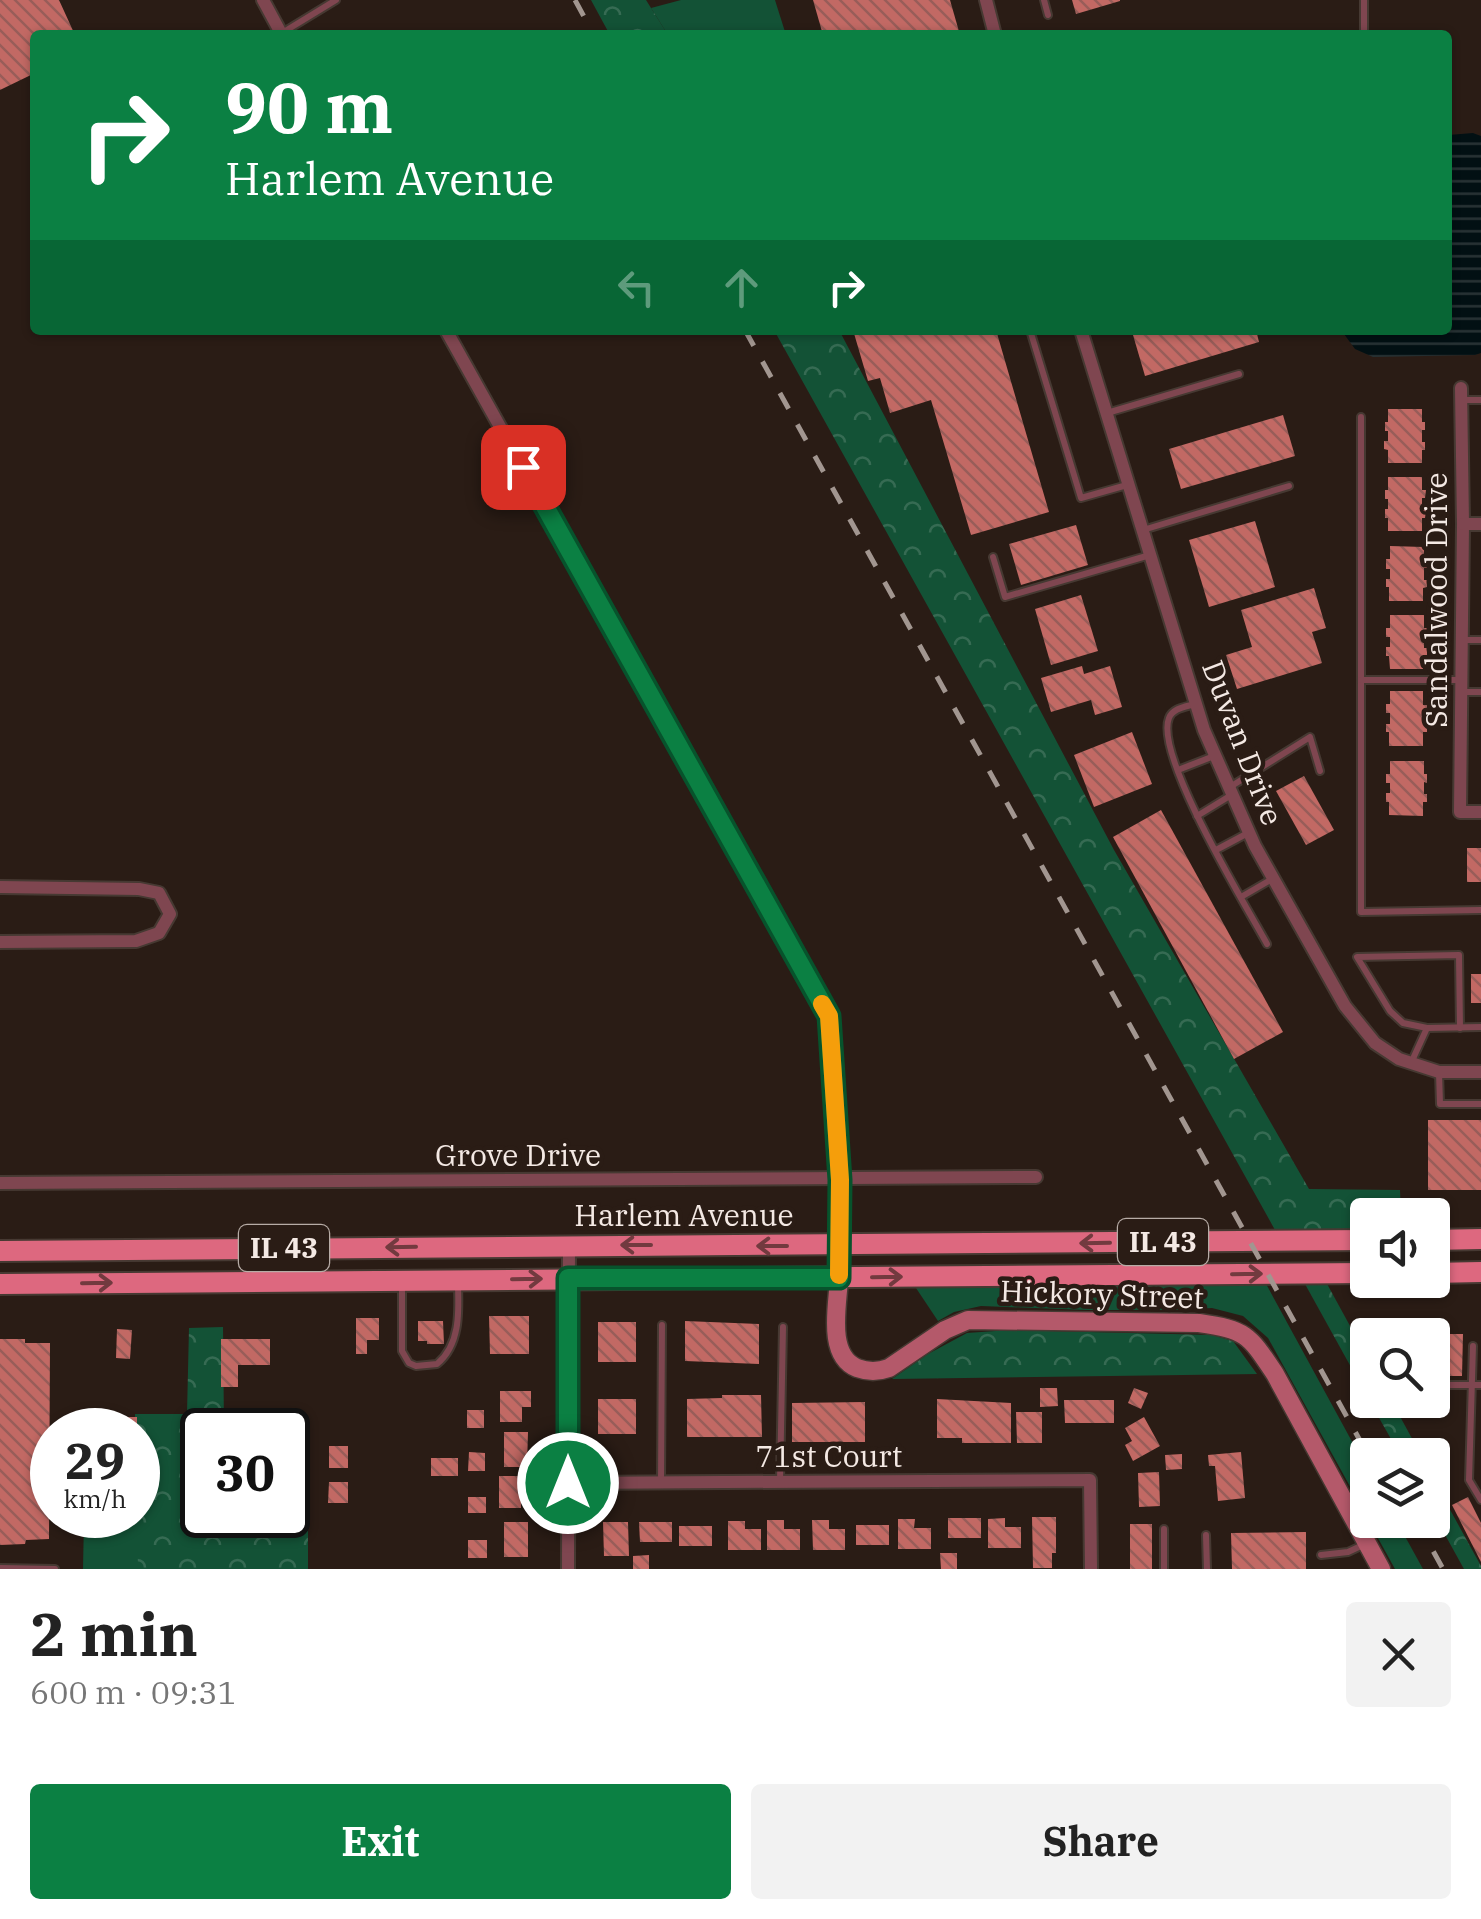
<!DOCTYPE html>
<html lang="en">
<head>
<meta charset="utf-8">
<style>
	:root { --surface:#fff; --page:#f2f2f2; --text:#222; --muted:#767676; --accent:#0b8043 }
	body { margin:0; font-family:"IBM Plex Serif",serif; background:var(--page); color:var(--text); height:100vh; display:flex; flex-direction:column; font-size:38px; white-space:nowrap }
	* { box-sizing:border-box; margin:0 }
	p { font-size:32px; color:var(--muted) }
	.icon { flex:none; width:55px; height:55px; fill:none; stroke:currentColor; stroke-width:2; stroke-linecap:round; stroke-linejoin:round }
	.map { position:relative; height:1569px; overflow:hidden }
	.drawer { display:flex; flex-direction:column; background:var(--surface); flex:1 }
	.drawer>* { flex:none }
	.guide { position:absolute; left:30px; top:30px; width:1422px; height:305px; border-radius:10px; box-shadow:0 2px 8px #0004; background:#0b8043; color:#fff; overflow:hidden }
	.buttons { position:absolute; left:1350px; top:1198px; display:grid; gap:20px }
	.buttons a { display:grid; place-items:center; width:100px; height:100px; border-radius:10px; background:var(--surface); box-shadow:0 2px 8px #0004; font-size:50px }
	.speed { position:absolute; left:30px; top:1408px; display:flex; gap:20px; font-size:50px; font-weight:700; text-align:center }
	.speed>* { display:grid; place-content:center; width:130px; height:130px; border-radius:50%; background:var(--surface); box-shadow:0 2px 8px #0004; line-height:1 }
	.speed small { font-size:25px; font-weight:400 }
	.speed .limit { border:5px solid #111; border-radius:15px; background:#fff; color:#111 }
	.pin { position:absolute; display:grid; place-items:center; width:85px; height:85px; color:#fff; margin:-42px; border-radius:20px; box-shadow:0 5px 15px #0006 }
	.me { position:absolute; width:110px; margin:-55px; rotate:0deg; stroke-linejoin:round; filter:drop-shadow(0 0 8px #0008) }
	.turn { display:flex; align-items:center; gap:35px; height:210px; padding:0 30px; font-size:45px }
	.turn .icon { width:130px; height:130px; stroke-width:2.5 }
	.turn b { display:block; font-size:70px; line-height:85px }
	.lanes { display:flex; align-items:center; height:95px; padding:0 30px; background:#0003; justify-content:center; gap:50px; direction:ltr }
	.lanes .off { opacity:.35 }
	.round { display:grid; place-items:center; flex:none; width:105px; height:105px; border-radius:10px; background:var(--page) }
	.overview { display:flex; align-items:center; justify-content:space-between; height:170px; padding:0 30px }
	h1 { font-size:60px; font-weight:700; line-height:75px }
	.primary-button { display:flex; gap:20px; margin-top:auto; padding:20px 30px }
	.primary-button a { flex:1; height:115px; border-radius:10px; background:var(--accent); color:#fff; font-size:40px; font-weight:700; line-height:115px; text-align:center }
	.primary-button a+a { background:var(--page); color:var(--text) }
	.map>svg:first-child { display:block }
	.green { fill:#135236 }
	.forest { fill:url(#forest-crowns) }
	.water { fill:url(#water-rules) }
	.building { fill:url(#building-back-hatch) }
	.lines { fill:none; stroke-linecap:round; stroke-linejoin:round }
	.lane-casing { stroke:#463932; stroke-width:10 }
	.street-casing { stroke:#463932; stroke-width:16 }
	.secondary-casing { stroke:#463932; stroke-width:21 }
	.primary-casing { stroke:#463932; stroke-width:24 }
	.lane { stroke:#7f4650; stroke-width:6 }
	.street { stroke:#7f4650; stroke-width:12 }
	.secondary { stroke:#b4596a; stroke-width:18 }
	.primary { stroke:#dd687f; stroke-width:20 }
	.rail { stroke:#a29690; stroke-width:5; stroke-dasharray:18 18; stroke-linecap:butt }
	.oneway { stroke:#723a3f }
	.route-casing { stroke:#07532c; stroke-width:25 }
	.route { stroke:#0b8043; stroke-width:18 }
	.slow { stroke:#f59e0b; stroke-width:18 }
	.labels { text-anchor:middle; stroke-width:9; stroke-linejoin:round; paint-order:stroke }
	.shield { fill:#2a1c15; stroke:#b7aca6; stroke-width:2.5 }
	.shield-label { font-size:28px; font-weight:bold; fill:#f4e9e4 }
	.street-label { font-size:30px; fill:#f4e9e4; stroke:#2a1c15 }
</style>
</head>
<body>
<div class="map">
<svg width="1481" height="1569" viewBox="0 0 1481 1569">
	<defs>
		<pattern id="forest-crowns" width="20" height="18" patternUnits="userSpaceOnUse" patternTransform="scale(2.5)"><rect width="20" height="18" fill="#135236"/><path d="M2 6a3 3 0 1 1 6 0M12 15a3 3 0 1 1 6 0" fill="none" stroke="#366b53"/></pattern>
		<pattern id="water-rules" width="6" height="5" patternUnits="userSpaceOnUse" patternTransform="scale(2.5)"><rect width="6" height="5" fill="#021013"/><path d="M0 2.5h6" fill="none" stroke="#283335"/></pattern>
		<pattern id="building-back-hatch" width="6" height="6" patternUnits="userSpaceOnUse" patternTransform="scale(2.5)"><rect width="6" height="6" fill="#c26964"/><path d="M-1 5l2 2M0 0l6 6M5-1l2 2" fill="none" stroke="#985d59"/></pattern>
	</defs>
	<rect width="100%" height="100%" fill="#2a1c15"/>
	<!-- green -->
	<g class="green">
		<polygon points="681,0 775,0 786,35 668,35 651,8"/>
		<polygon points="1265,1282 1367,1469 1368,1519 1268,1338 1243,1316 1212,1308 1177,1310 1087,1310 981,1306 954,1312 938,1321 914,1285"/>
		<polygon points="138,1518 138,1569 83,1569 84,1519"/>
		<polygon points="1368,1520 1396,1520 1423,1569 1395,1569"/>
	</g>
	<!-- forest -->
	<g class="forest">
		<polygon points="591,0 646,0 668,35 610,35"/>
		<polygon points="774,330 839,330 1114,850 1309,1189 1400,1190 1401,1215 1368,1215 1367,1230 1275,1230"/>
		<polygon points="1326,1282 1367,1357 1367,1396 1305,1284"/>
		<polygon points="223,1327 224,1430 202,1430 202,1515 225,1515 225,1522 308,1523 308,1569 138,1569 137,1518 84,1519 84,1515 138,1515 138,1430 135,1430 135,1414 187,1414 189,1328"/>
		<polygon points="1010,1330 1212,1335 1233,1341 1257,1374 892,1379 928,1354 967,1333"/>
		<polygon points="1369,1400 1391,1400 1421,1455 1400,1455"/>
		<polygon points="1432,1477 1481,1566 1481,1569 1464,1569 1433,1513"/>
	</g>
	<!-- water -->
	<polygon class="water" points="1473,133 1481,136 1481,353 1475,355 1373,357 1355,349 1341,330 1448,330 1448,135"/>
	<!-- building -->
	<g class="building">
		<polygon points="0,0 59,0 75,35 35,35 35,73 0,90"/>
		<polygon points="813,0 950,0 960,35 823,35"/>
		<polygon points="1072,0 1120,0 1120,1 1076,14"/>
		<polygon points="853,330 996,330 1049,512 971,535 931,400 890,413 880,378 868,381"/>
		<polygon points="1151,330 1256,330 1259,342 1145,376 1133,335"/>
		<polygon points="1388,409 1422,409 1422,422 1425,422 1425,430 1422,430 1422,442 1425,442 1425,450 1422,450 1422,463 1388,463 1388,450 1384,449 1384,441 1388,441 1388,431 1385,431 1385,422 1388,422"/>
		<polygon points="1283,415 1295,456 1181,489 1169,449"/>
		<polygon points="1388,477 1422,477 1422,490 1426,490 1425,498 1422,498 1422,510 1426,510 1425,518 1422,518 1422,531 1388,531 1388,518 1385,518 1385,509 1388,509 1388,499 1385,499 1385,490 1388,490"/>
		<polygon points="1255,521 1275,587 1209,607 1189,540"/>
		<polygon points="1076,525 1088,565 1021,585 1009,544"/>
		<polygon points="1390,546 1424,547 1424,560 1427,560 1427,568 1424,568 1424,580 1427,580 1427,587 1423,588 1423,601 1389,601 1389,587 1386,587 1386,579 1390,579 1390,569 1386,569 1386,559 1390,559"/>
		<polygon points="1314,588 1326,628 1312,632 1322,663 1237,689 1226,655 1252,647 1241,610"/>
		<polygon points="1081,595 1098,651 1051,665 1035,609"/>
		<polygon points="1390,615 1424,615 1424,628 1427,628 1427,636 1424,636 1424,648 1427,648 1427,656 1423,656 1423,669 1390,669 1389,656 1386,656 1386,647 1390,647 1390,637 1386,637 1386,628 1390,628"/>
		<polygon points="1082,666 1084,674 1110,666 1122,707 1095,715 1091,700 1051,712 1041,678"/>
		<polygon points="1390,691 1423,691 1423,705 1427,705 1427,713 1423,713 1423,724 1427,724 1427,732 1423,732 1423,746 1389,746 1389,732 1386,732 1386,724 1390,724 1390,713 1386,713 1386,704 1390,704"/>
		<polygon points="1132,732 1152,784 1094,807 1074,755"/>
		<polygon points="1390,761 1424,761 1424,774 1427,774 1427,783 1424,782 1424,794 1427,794 1427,802 1423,802 1423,816 1389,815 1389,802 1386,802 1386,793 1390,793 1390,783 1386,783 1386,774 1390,774"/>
		<polygon points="1304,776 1334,830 1306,845 1276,791"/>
		<polygon points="1161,810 1283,1032 1234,1059 1113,837"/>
		<rect x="1467" y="848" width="14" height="34"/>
		<rect x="1471" y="974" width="10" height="29"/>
		<rect x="1428" y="1120" width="53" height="70"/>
		<polygon points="489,1316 529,1316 529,1354 490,1354"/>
		<polygon points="356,1318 379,1318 379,1340 367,1340 367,1354 356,1354"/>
		<polygon points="418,1321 443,1321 444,1344 427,1344 427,1341 418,1341"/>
		<polygon points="685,1321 759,1324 759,1364 685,1361"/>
		<rect x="598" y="1322" width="38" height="40"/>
		<polygon points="117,1329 132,1330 130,1359 116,1358"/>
		<polygon points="1432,1334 1463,1334 1462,1376 1432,1376"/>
		<polygon points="0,1339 25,1339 25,1343 50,1343 49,1539 26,1540 25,1544 0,1545"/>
		<polygon points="221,1339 270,1339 270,1365 238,1365 238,1387 221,1387"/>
		<polygon points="1040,1388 1057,1388 1058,1406 1040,1407"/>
		<polygon points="1134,1388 1148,1393 1141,1409 1128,1403"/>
		<polygon points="500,1391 531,1391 531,1407 522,1407 522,1422 500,1422"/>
		<polygon points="722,1395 761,1395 762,1437 687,1437 687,1399 722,1398"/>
		<rect x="598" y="1399" width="38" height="35"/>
		<polygon points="937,1399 1011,1403 1011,1443 962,1443 962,1438 937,1438"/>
		<polygon points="1064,1400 1114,1400 1114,1423 1065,1423"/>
		<polygon points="865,1402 865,1442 792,1442 792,1403"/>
		<rect x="467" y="1410" width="17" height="18"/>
		<polygon points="1016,1412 1042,1412 1042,1443 1017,1443"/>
		<polygon points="124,1417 137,1417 137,1430 123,1430"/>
		<polygon points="1144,1417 1160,1446 1133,1461 1125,1445 1132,1441 1125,1428"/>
		<polygon points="504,1432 528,1432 527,1467 504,1467"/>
		<rect x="329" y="1446" width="19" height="22"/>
		<polygon points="469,1452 485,1453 485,1471 468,1471"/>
		<polygon points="1241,1452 1245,1498 1218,1501 1215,1466 1209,1466 1208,1455"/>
		<polygon points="1182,1454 1182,1469 1166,1470 1165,1455"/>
		<rect x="431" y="1458" width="27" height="18"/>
		<polygon points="1159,1472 1160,1506 1139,1507 1138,1473"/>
		<polygon points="499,1476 530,1476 530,1492 521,1492 521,1508 499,1508"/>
		<polygon points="329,1482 348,1482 348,1503 328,1503"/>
		<rect x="468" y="1497" width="18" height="16"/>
		<polygon points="1468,1497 1481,1523 1481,1562 1452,1505"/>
		<polygon points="1032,1517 1056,1517 1056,1553 1052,1553 1052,1568 1033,1568"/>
		<rect x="948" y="1518" width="33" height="20"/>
		<polygon points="1005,1518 1005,1527 1021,1527 1021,1548 988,1548 988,1519"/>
		<polygon points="898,1519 915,1519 914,1528 931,1528 931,1549 898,1549"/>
		<polygon points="767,1520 784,1520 784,1529 800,1529 800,1550 767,1550"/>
		<polygon points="812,1520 829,1520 829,1529 845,1529 845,1550 813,1550"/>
		<polygon points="728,1521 745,1521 745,1529 761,1529 761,1550 728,1550"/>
		<rect x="504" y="1522" width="24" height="35"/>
		<polygon points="603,1522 628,1522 629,1556 604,1556"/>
		<polygon points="639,1522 672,1522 672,1542 640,1542"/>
		<rect x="1130" y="1524" width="22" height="45"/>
		<rect x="856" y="1525" width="33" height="20"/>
		<rect x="679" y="1526" width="33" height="20"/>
		<polygon points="1306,1532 1306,1569 1232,1569 1231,1533"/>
		<rect x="468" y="1540" width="19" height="18"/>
		<polygon points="940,1553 957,1553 957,1569 941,1569"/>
		<polygon points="649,1555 649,1569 633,1569 633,1556"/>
	</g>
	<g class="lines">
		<!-- lane casing -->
		<g class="lane-casing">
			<g id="lane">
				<polyline points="1044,0 1048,15"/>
				<polyline points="282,33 336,0"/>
				<polyline points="1364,35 1364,0"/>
				<polyline points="1030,330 1081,498 1127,485"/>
				<polyline points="1462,400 1481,400"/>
				<polyline points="1107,413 1239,374"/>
				<polyline points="1361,417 1361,912 1481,910"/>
				<polyline points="1143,530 1289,486"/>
				<polyline points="993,557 1005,597 1150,555"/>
				<polyline points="1462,640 1481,640"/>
				<polyline points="1361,680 1460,680"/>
				<polyline points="1462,692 1481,692"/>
				<path d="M1195 704C1185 707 1173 708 1169 718 1154 755 1246 906 1267 944"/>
				<polyline points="1178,770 1214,756"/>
				<polyline points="1230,787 1310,737 1320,771"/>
				<polyline points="1197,816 1233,794"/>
				<polyline points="1216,850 1248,833"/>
				<polyline points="1241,897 1272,879"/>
				<polyline points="1427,1028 1403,1023 1390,1011 1357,957 1459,955 1460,1028"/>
				<polyline points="1411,1063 1427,1028 1481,1027"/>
				<polyline points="1439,1072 1440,1104 1481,1104"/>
				<path d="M402 1285V1351L409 1363 416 1366 437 1364C460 1345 459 1313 458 1286"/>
				<polyline points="1473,1346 1469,1480 1481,1500"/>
				<polyline points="1432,1385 1481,1385"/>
				<polyline points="780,1481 783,1327"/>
				<polyline points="661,1483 662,1325"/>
				<polyline points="1206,1535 1207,1569"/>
				<polyline points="1321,1555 1348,1552 1363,1545"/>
				<polyline points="0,1568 55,1569"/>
				<polyline points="1164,1569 1164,1529"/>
			</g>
		</g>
		<!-- street casing -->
		<g class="street-casing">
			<g id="street">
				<polyline points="263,0 282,35"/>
				<polyline points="986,0 995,35"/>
				<polyline points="446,330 829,1016 839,1180 839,1278"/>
				<polyline points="1081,330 1204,730 1255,846 1345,1006 1375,1043 1399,1059 1439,1072 1481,1072"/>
				<polyline points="1461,388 1463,524 1460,812 1481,812"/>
				<polyline points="1463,524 1481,524"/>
				<polyline points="0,887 139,889 159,893 170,914 159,933 136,941 0,942"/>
				<polyline points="0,1183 1036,1177"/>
				<polyline points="568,1483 1090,1480 1091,1569"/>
				<polyline points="568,1569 569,1245"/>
			</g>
		</g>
		<!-- secondary casing -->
		<g class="secondary-casing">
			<path id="secondary" d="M839 1278C838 1304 826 1355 857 1368 868 1372 878 1372 889 1368L945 1330 968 1320 1199 1323C1247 1330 1249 1335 1275 1374L1381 1569"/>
		</g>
		<!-- primary casing -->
		<g class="primary-casing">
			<g id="primary">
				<polyline points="1432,1240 1481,1239"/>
				<polyline points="0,1251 1368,1240"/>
				<polyline points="1432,1273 1481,1272"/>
				<polyline points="0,1284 1368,1273"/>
			</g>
		</g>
		<!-- lane -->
		<use href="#lane" class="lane"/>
		<!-- street -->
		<use href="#street" class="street"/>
		<!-- secondary -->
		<use href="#secondary" class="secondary"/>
		<!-- primary -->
		<use href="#primary" class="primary"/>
		<!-- rail -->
		<g class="rail">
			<polyline points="575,0 594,35"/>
			<polyline points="745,330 1368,1455"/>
			<polyline points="1416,1520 1443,1569"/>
		</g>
	</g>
	<!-- one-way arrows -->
	<defs><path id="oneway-shaft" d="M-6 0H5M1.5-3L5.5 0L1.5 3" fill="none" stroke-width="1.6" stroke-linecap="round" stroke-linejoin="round" transform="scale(2.5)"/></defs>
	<g class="oneway">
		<use href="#oneway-shaft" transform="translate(1095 1243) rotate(179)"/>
		<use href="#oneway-shaft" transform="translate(636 1245) rotate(-180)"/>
		<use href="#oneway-shaft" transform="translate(772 1246) rotate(-180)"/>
		<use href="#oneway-shaft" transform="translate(401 1247) rotate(179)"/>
		<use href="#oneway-shaft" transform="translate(1247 1274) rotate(-1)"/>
		<use href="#oneway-shaft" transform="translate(887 1277) rotate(-1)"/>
		<use href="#oneway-shaft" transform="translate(527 1279) rotate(-1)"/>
		<use href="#oneway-shaft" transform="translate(97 1283) rotate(-1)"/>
	</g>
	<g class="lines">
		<!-- route casing -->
		<g class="route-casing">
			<polyline id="route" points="523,467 829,1016 840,1180 839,1278 568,1278 568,1483"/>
		</g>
		<!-- route -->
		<use href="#route" class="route"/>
		<!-- slow -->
		<polyline class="slow" points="822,1004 829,1016 840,1180 839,1275"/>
	</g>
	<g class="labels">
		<!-- shield labels -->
		<g class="shield">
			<rect x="1118" y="1219" width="90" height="46" rx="8"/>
			<rect x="239" y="1225" width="90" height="46" rx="8"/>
		</g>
		<g class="shield-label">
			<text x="1163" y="1252">IL 43</text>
			<text x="284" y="1258">IL 43</text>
		</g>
		<!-- street labels -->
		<g class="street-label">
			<text transform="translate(1437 600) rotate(-90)" y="10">Sandalwood Drive</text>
			<text transform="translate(1242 743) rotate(69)" y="10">Duvan Drive</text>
			<text x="518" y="1166">Grove Drive</text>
			<text x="684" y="1226">Harlem Avenue</text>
			<text transform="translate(1102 1295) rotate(2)" y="10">Hickory Street</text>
			<text x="829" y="1467">71st Court</text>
		</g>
	</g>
</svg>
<div class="buttons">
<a><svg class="icon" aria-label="sound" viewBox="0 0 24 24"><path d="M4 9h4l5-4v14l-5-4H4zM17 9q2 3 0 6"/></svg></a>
<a><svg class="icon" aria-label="search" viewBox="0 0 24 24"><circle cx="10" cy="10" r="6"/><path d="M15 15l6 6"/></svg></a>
<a><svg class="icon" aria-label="layers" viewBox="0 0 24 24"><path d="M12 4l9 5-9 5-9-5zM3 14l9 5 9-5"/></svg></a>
</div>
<div class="speed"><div>29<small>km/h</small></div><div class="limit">30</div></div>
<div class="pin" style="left:523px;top:467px;background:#d93025"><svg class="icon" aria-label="arrive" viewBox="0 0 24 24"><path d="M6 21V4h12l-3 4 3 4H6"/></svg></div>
<svg class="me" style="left:568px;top:1483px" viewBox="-20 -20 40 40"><circle r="17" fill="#0b8043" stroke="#fff" stroke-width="3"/><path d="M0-11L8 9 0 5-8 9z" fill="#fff"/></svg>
<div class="guide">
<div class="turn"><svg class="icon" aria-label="right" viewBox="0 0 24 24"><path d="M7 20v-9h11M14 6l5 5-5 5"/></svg><div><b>90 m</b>Harlem Avenue</div></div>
<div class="lanes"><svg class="icon off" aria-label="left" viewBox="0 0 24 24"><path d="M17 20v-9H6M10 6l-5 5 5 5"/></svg><svg class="icon off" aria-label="ahead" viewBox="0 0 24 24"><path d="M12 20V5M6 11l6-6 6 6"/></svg><svg class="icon" aria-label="right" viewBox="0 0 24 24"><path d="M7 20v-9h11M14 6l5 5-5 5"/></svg></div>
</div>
</div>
<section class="drawer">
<div class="overview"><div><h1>2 min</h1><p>600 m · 09:31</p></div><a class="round"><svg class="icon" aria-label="close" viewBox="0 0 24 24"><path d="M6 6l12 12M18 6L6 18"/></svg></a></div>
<div class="primary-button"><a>Exit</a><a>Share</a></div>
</section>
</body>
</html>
